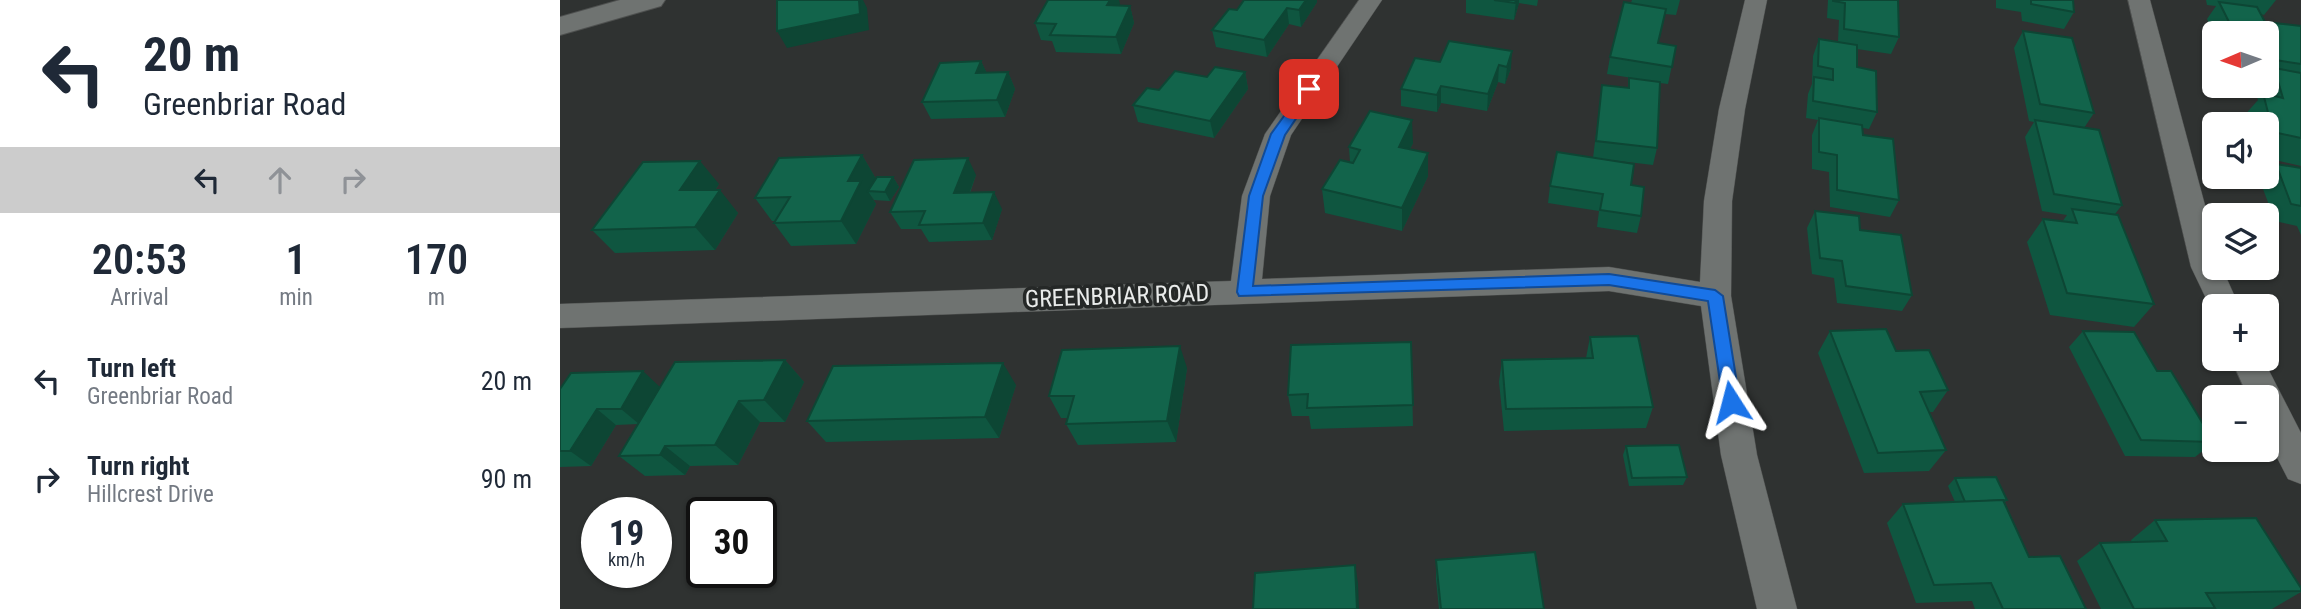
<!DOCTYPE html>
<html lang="en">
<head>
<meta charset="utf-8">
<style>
	:root { --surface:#fff; --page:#f6f6f7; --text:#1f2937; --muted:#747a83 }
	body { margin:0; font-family:"Roboto Condensed",sans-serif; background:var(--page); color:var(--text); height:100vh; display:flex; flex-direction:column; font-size:26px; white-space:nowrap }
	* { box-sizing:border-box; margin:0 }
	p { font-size:23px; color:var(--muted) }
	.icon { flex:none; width:38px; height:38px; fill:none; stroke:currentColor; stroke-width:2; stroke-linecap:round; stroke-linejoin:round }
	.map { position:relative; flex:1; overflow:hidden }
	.details { display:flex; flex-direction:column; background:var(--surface); width:560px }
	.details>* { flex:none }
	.top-card { background:#fff; color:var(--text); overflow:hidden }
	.needle { width:46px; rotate:268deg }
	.buttons { position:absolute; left:1642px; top:21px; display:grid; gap:14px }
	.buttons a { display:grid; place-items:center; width:77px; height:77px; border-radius:10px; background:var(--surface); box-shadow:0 2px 5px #0004; font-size:35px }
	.speed { position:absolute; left:21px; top:497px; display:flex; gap:14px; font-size:35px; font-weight:700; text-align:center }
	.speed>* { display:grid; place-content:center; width:91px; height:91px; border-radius:50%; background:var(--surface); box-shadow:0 2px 5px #0004; line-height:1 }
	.speed small { font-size:18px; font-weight:400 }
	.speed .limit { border:4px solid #111; border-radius:10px; background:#fff; color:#111 }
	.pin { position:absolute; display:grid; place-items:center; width:60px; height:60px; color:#fff; margin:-30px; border-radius:14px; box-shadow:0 4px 10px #0006 }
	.me { position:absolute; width:77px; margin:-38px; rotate:351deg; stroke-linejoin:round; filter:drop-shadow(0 0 5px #0008) }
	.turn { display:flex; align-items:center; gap:24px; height:147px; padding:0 28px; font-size:32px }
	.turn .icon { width:91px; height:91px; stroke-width:2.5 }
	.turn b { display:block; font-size:49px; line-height:60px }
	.lanes { display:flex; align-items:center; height:66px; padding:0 28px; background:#0003; justify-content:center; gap:35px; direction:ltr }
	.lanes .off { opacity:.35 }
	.eta { display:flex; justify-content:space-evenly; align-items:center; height:119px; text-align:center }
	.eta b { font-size:42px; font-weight:600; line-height:49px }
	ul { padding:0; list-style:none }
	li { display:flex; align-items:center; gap:21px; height:98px; padding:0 28px }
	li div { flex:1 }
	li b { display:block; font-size:26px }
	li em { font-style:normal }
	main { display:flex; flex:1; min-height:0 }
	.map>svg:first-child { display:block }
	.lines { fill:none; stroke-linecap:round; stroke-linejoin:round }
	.street-casing { stroke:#4e504f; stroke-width:1 }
	.secondary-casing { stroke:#4e504f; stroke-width:2 }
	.street { fill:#6f7371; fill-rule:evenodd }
	.secondary { fill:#6f7371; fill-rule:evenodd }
	.wall { fill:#0f5640 }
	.shaded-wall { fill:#0d4634 }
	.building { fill:#12644b; stroke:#0d4634; stroke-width:2 }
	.route { fill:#1a73e8; stroke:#114b97; stroke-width:2 }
	.labels { text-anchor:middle; stroke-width:7; stroke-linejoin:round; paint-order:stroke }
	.street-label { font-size:24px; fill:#e9ebea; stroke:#252827 }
</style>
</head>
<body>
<main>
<section class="details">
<div class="top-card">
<div class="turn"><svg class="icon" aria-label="left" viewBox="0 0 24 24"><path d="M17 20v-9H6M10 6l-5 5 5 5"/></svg><div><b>20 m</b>Greenbriar Road</div></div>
<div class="lanes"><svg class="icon" aria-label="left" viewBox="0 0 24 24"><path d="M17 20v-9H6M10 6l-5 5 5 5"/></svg><svg class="icon off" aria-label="ahead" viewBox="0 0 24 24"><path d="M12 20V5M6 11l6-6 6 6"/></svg><svg class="icon off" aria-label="right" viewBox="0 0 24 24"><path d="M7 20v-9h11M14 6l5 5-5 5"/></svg></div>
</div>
<div class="eta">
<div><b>20:53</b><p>Arrival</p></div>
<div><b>1</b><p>min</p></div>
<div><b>170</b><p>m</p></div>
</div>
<ul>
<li><svg class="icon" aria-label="left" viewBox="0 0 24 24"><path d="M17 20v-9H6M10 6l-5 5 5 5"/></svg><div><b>Turn left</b><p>Greenbriar Road</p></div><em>20 m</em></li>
<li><svg class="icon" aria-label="right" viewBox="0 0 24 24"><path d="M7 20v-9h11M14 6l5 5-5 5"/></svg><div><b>Turn right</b><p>Hillcrest Drive</p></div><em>90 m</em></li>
</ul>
</section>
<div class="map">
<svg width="1741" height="609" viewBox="0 0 1741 609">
	<rect width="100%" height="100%" fill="#2f3231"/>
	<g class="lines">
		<!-- street casing -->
		<g class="street-casing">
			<g id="street">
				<polygon points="799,0 822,0 731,135 710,196 702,279 1049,267 1140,282 1144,201 1159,109 1185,0 1207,0 1185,109 1172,201 1171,296 1197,455 1237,609 1197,609 1161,455 1141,306 1049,291 0,328 0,304 671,281 682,196 705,134"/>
				<polygon points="1568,0 1590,0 1654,239 1654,268 1662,268 1679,306 1654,306 1654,315 1631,267"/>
				<polygon points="1671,359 1703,359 1741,433 1741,484 1728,479 1706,436 1706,397 1688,397"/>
			</g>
		</g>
		<!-- secondary casing -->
		<g class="secondary-casing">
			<polygon id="secondary" points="60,0 105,0 101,6 0,35 0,17"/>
		</g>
		<!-- street -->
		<use href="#street" class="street"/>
		<!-- secondary -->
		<use href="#secondary" class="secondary"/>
	</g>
	<!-- wall -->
	<g class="wall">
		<polygon points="488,0 559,0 559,6 570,6 574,23 561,54 496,52 492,41 481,40 475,23"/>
		<polygon points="906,0 978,0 977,6 959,3 954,20 906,13"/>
		<polygon points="1072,0 1120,0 1116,15 1105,14 1098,43 1116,46 1108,84 1100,83 1097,148 1093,165 1042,159 1071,185 1081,216 1077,233 1037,227 1039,211 988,203 990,186 1033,158 1042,85 1068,88 1069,78 1079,79 1047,74 1050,57"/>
		<polygon points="1268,0 1338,0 1339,37 1331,54 1297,49 1297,67 1317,112 1309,129 1303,128 1303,135 1339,200 1330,217 1270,207 1269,172 1252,169 1252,135 1258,120 1246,118 1248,94 1252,84 1253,56 1259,39 1278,42 1279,20 1267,18"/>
		<polygon points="1436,0 1513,0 1514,12 1504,29 1462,21 1461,12 1436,8"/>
		<polygon points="1646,0 1716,0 1704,15 1701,14 1705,22 1741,26 1741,166 1706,158 1706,124 1685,124 1683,117 1698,100 1695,91 1700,86 1706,86 1706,33 1654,34 1647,19 1656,6 1647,5"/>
		<polygon points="757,2 741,27 729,24 707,57 656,47 652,30 677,10"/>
		<polygon points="1463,31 1534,113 1524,128 1562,205 1555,214 1594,304 1574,327 1490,315 1467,242 1483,219 1502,222 1507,215 1482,211 1465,137 1474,122 1469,121 1454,48"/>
		<polygon points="889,41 951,68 945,84 938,82 927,111 881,103 877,112 841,106 841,89 880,62"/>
		<polygon points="421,61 426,72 448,72 455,89 445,117 371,119 362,102"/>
		<polygon points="685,72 688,89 654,138 578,122 573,105 599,90"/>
		<polygon points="853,143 850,149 868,176 842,231 765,213 762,189 790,162 789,147"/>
		<polygon points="302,155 316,179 333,177 339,187 330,201 314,200 309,193 316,204 296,244 231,246 214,223 216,221 212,221 195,198"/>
		<polygon points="1716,164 1741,168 1741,235 1737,226 1715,221 1700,181 1704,177 1706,177 1706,175"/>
		<polygon points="416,175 410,193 442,209 432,240 369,242 361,229 341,229 330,212"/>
		<polygon points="159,184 155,190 178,213 155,250 55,253 32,230"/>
		<polygon points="1255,211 1300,230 1352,295 1342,311 1277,303 1274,278 1252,274 1247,228"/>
		<polygon points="1270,331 1336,351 1388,390 1373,412 1369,412 1386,450 1369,471 1304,473 1258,353"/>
		<polygon points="1523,331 1597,371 1654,442 1635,457 1565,456 1509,347"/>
		<polygon points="1030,337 1093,407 1086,428 944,431 939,382 942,360 1026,358"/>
		<polygon points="851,342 853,426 751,429 749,416 732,416 728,395"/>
		<polygon points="225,360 244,382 225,422 200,422 178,465 130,466 125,475 85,476 59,456 78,424 56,425 31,466 0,467 0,389 100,387"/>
		<polygon points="627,368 616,442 518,445 506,424 508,418 501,418 489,396"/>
		<polygon points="456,385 439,438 266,442 247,421"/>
		<polygon points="1066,446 1127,477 1123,485 1069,486 1063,455"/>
		<polygon points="1395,478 1447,500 1444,503 1469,557 1526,609 1415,609 1412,601 1356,603 1327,523 1343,504 1395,502 1388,486"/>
		<polygon points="1595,520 1741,588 1741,592 1712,609 1541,609 1517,561 1540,543 1572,542 1571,540"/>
		<polygon points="876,560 984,609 879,609 876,579"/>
	</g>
	<!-- shaded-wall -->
	<g class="shaded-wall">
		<polygon points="299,0 303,0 307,8 309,30 227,48 217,31"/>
		<polygon points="550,0 559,0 560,4 552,22 547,5"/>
		<polygon points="746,0 757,0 757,2 741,27 739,10"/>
		<polygon points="956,0 959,0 959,3 954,20"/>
		<polygon points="570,6 574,23 561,54 556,37"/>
		<polygon points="727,8 729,24 707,57 704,40"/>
		<polygon points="952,51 951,68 945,84 947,67"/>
		<polygon points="421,61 429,78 416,73"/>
		<polygon points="939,65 938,82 927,111 928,94"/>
		<polygon points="448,72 455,89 445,117 437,100"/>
		<polygon points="685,72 688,89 654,138 650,121"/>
		<polygon points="881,86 881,103 877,112 877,95"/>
		<polygon points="852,120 853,143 839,170 839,147"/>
		<polygon points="868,153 868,176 842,231 842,208"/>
		<polygon points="302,155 316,179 308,191 316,204 296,244 281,221 288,181"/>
		<polygon points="408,158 416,175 403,210 394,193"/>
		<polygon points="140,161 159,184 139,214 120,190"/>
		<polygon points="333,177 339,187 330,201 325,192"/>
		<polygon points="160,190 178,213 155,250 135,227"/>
		<polygon points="434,192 442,209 432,240 423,223"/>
		<polygon points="620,346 627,368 616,442 607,421"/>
		<polygon points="225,360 244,382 225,422 204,400"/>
		<polygon points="443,363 456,385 439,438 425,417"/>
		<polygon points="83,371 101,388 79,424 61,409"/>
		<polygon points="179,401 200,422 178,465 155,445"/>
		<polygon points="37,409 56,425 31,466 10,451"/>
		<polygon points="105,446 130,466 125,475 100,455"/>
		<polygon points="795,565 798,583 799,609 797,609"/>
	</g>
	<!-- building -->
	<g class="building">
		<polygon points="217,0 299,0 300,14 217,31"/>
		<polygon points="488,0 550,0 547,5 570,6 556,37 490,35 496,24 475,23"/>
		<polygon points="684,0 746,0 739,10 727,8 704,40 652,30 669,9 677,10"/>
		<polygon points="934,0 956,0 955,3"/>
		<polygon points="1273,0 1338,0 1339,37 1284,29 1285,3 1273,1"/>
		<polygon points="1471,0 1513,0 1514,12 1471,4"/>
		<polygon points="1064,2 1106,9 1098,43 1116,46 1112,67 1050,57"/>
		<polygon points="1659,2 1697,7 1705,22 1741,26 1741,64 1709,59 1706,54 1706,33 1695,33 1673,30"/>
		<polygon points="1463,31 1512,38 1534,113 1480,104"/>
		<polygon points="1259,39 1297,45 1297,67 1316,71 1317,112 1253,101 1254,77 1273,80 1273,69 1258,66"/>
		<polygon points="889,41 952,51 947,67 939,65 928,94 881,86 877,95 841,89 855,58 880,62"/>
		<polygon points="421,61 416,73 448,72 437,100 362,102 380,63"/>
		<polygon points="655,67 685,72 650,121 573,105 587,88 599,90 615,71 647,77"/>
		<polygon points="1714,68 1741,73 1741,138 1713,132 1703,93 1723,98"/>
		<polygon points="1069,78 1100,82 1097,148 1036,141 1042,85 1069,88"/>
		<polygon points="810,111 852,120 839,147 868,153 842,208 762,189 780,160 793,163 800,150 789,147"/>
		<polygon points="1259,118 1302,125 1303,135 1333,139 1339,200 1277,190 1277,155 1259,152"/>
		<polygon points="1475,120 1539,130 1562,205 1494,194"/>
		<polygon points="997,152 1074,164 1071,185 1084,187 1081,216 1040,210 1043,194 990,186"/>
		<polygon points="302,155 288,181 301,181 281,221 214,223 230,197 195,198 219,158"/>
		<polygon points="408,158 394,193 434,192 423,223 359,225 365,211 330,212 354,160"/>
		<polygon points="140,161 120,190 160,190 135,227 32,230 83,162"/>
		<polygon points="1716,164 1741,168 1741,206 1731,204"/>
		<polygon points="317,177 333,177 325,192 308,191"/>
		<polygon points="1512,209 1558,215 1594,304 1507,293 1483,219 1517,223"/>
		<polygon points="1255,211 1299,216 1300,230 1341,235 1352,295 1286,286 1282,261 1260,258"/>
		<polygon points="1326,329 1336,351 1369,350 1388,390 1360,392 1386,450 1318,453 1270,331"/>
		<polygon points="1523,331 1574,332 1597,371 1611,371 1654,442 1581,440"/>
		<polygon points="1078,336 1093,407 946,409 942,360 1033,358 1030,337"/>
		<polygon points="851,342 853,405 747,408 748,394 728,395 731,345"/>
		<polygon points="620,346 607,421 506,424 514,396 489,396 502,350"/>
		<polygon points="225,360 204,400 179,401 155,445 105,446 100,455 59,456 115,362"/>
		<polygon points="443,363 425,417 247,421 273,366"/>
		<polygon points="83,371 61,409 37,409 10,451 0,451 0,389 11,373"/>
		<polygon points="1119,445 1127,477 1072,478 1066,446"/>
		<polygon points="1436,477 1447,500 1405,502 1395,478"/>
		<polygon points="1443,500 1469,557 1500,556 1526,609 1443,609 1431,583 1374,585 1343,504"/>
		<polygon points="1696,518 1741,588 1741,591 1646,593 1655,608 1574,609 1540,543 1607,541 1595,520"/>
		<polygon points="975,552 984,609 881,609 876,560"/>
		<polygon points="795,565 797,609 693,609 695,573"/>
	</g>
	<!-- route -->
	<polygon class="route" points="749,85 756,89 725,135 703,196 693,286 1049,274 1155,290 1163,296 1180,402 1177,407 1171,409 1165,407 1163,402 1148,301 1049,285 679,296 677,292 689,196 711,134 745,87"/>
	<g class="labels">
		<!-- street labels -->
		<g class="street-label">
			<text transform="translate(557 296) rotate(-2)" y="8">GREENBRIAR ROAD</text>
		</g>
	</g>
</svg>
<div class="buttons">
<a><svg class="needle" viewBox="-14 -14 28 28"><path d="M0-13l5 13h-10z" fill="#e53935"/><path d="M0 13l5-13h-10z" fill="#747a83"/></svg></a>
<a><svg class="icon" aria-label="sound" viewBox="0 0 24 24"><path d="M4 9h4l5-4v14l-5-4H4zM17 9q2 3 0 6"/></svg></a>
<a><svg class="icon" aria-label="layers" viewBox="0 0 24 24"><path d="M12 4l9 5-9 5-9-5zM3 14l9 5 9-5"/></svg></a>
<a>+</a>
<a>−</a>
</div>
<div class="speed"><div>19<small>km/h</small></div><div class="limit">30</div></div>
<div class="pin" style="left:749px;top:89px;background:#d93025"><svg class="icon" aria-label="arrive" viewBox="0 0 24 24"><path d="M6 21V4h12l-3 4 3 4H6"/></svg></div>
<svg class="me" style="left:1171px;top:402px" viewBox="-20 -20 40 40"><path d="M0-17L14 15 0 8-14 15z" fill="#1a73e8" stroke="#fff" stroke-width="4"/></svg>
</div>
</main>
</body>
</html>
